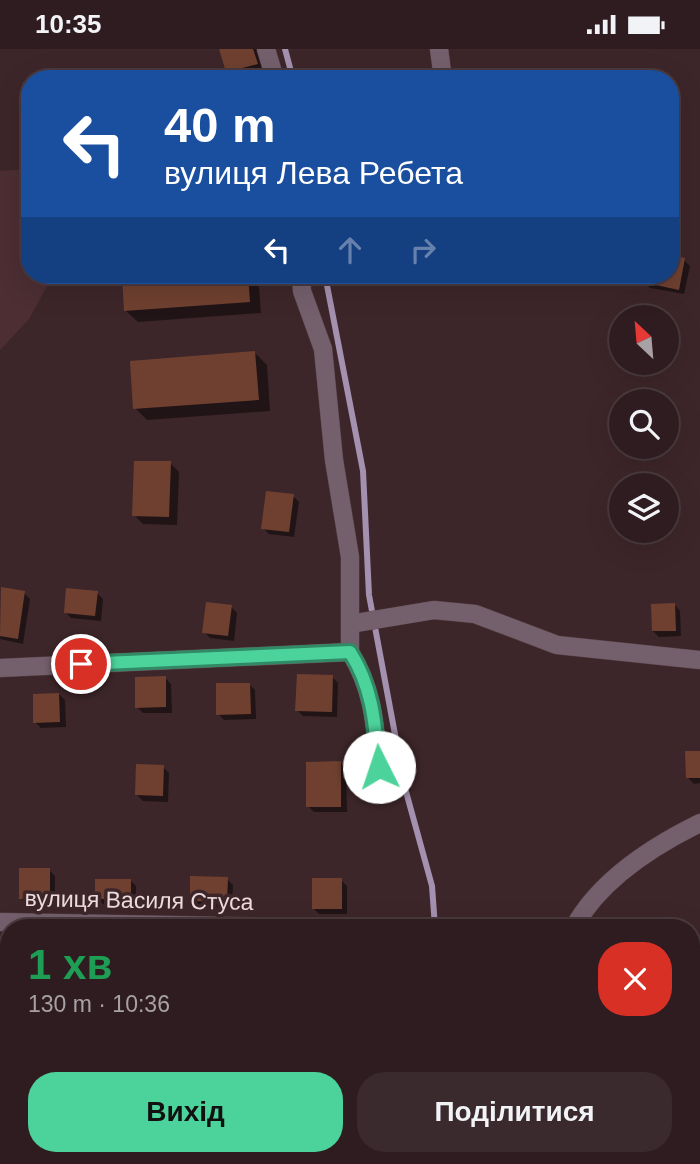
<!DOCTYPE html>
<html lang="uk">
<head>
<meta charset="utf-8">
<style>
	:root { --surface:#2e1c20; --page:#3a292d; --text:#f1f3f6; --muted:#a7a1a5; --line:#493a3e; --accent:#4cd39b }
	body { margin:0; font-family:Helvetica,sans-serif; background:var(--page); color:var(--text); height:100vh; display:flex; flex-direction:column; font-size:26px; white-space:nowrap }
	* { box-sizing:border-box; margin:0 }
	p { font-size:23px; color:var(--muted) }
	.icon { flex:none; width:38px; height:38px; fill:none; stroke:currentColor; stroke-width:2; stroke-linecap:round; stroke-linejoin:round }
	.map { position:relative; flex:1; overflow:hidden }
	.drawer { position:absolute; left:0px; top:870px; width:700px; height:247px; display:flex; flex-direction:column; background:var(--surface); border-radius:28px 28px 0 0; box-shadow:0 7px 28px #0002,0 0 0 2px var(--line) }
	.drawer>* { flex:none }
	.hud { position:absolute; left:21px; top:21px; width:658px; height:214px; border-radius:28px; box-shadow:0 7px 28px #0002,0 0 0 2px var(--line); background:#1a4fa0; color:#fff; overflow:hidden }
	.needle { width:46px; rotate:334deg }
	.tools { position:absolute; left:609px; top:256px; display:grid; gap:14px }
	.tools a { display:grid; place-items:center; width:70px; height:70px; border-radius:50%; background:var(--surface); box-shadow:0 7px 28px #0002,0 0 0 2px var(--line); font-size:35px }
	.pin { position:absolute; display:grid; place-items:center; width:60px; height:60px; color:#fff; margin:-30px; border:4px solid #fff; border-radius:50%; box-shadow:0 2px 7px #0007 }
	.me { position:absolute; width:77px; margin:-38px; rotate:356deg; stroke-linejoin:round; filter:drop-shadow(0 0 5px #0008) }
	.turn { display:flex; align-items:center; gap:24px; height:147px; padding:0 28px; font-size:32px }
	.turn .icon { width:91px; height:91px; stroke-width:2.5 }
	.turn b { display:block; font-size:49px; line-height:60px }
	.lanes { display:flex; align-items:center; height:66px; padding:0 28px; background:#0003; justify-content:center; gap:35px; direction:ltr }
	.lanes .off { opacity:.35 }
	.round { display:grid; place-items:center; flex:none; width:74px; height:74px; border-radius:28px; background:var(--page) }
	.headline { display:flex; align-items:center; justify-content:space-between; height:119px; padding:0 28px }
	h1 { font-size:42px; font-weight:700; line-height:52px; color:#1e9e55 }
	.button { display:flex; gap:14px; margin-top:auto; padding:14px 28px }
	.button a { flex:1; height:80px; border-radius:28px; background:var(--accent); color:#111; font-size:28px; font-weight:700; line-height:80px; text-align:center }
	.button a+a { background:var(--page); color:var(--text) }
	.status { display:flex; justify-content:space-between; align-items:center; height:49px; padding:0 35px; background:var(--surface); direction:ltr }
	.status svg { height:19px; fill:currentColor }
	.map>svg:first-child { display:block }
	.built { fill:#4c2e33 }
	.shadow { fill:#0007 }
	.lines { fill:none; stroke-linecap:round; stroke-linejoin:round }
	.stream { stroke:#a490af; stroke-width:6 }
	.building { fill:#6f4030 }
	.minor-casing { stroke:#594347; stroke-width:19 }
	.minor { stroke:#74606d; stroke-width:18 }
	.route-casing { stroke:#318965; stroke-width:18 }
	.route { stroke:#4cd39b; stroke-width:12 }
	.labels { text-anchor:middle; stroke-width:7; stroke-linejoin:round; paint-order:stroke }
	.street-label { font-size:23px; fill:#ecdcde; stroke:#3d262a }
</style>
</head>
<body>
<div class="status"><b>10:35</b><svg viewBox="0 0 49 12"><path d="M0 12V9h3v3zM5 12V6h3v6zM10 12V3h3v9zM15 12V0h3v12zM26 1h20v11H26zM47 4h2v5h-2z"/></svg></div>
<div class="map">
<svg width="700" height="1115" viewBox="0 0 700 1115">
	<rect width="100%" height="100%" fill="#3d262a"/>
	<!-- built -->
	<polygon class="built" points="30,120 30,226 53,226 29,270 0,301 0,122"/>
	<!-- shadow -->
	<g class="shadow">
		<polygon points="221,0 257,0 262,20 233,28 227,23"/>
		<polygon points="684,211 690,217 684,245 650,239 644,233 645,226 670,226"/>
		<polygon points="124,226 258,226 261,264 138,273 126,262"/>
		<polygon points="255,304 267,316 270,362 147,371 135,359"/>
		<polygon points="170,414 179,423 177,476 143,475 134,466"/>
		<polygon points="293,447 299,453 294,488 269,485 263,479"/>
		<polygon points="3,540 24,544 30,550 23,595 0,590"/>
		<polygon points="97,544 103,550 101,572 71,569 65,563"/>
		<polygon points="675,556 680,562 681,587 659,588 653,582"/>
		<polygon points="231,558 237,564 234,592 210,589 204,583"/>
		<polygon points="332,628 338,634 337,668 303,667 297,661"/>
		<polygon points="165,629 171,635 172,664 143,664 137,658"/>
		<polygon points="249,635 255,641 256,670 224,671 218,665"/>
		<polygon points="59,645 65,651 66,678 41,679 35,673"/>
		<polygon points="700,703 700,734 694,735 688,729"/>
		<polygon points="341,714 346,720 347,763 314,763 308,757"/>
		<polygon points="163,718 169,724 168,753 143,752 137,746"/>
		<polygon points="49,821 55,827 55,855 26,855 20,849"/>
		<polygon points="227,830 233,836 232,858 197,858 191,852"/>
		<polygon points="130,831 136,837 136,855 103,855 97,849"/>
		<polygon points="341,831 347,837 347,865 319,865 313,859"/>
		<rect x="0" y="901" width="9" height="19"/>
		<polygon points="0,1105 15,1108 18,1115 0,1115"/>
		<rect x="66" y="1108" width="34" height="7"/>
		<rect x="151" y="1108" width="34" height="7"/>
	</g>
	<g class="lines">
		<!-- stream -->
		<g class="stream">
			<polyline points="285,0 293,30"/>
			<polyline points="325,226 363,422 369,546 405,739 432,837 435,878"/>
			<polyline points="457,1108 459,1115"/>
		</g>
	</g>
	<!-- building -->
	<g class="building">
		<polygon points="219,0 253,0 258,15 226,23"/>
		<polygon points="30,32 30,59 27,59 23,33"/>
		<polygon points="670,206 685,209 679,241 642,233 644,226 670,226"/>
		<polygon points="122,226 248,226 250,253 124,262"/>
		<polygon points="255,302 259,351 133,360 130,312"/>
		<polygon points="134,412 171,412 169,468 132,467"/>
		<polygon points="266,442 294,445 289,483 261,480"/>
		<polygon points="1,538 25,542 18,590 0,587"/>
		<polygon points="66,539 98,542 95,567 64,564"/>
		<polygon points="206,553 232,556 228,587 202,584"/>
		<polygon points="675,554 676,582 652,582 651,555"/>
		<polygon points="297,625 333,626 332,663 295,662"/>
		<polygon points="166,627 166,658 135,659 135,628"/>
		<polygon points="216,634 250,634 251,665 216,666"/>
		<polygon points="59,644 60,673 33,674 33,645"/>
		<polygon points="685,702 700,702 700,729 686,729"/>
		<polygon points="341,712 341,758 306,758 306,713"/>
		<polygon points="136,715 164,716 163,747 135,746"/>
		<rect x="19" y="819" width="31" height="31"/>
		<polygon points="190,827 228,828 227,853 190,852"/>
		<rect x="312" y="829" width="30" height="31"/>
		<rect x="95" y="830" width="36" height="20"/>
		<rect x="0" y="899" width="9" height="16"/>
		<polygon points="0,1103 9,1103 13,1115 0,1115"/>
		<rect x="64" y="1108" width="31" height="7"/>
		<rect x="149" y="1108" width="31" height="7"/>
	</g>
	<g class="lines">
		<!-- minor casing -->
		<g class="minor-casing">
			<g id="minor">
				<polyline points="266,0 275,30"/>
				<polyline points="439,0 443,30"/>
				<polyline points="301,226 302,242 323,300 334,411 350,508 350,603"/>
				<polyline points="350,575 434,561 475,565 557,596 700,611"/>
				<path d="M350 603C373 640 375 675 379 718"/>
				<polyline points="0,619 350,603"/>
				<polyline points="0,873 278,878"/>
				<path d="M574 878C600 831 653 797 700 774"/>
				<polyline points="691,1063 700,1063"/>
				<polyline points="0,1068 9,1068"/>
			</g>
		</g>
		<!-- minor -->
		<use href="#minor" class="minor"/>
	</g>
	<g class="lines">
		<!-- route casing -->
		<g class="route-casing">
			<path id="route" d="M81 615 350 603C373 639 375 675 379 718"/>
		</g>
		<!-- route -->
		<use href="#route" class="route"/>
	</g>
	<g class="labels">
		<!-- street labels -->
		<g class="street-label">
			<text transform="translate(139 851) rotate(1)" y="8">вулиця Василя Стуса</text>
		</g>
	</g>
</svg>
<div class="tools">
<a><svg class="needle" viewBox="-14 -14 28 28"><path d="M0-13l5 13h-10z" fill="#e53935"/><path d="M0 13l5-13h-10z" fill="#a7a1a5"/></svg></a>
<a><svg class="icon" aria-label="search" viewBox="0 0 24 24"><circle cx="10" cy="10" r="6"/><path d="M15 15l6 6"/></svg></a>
<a><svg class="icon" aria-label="layers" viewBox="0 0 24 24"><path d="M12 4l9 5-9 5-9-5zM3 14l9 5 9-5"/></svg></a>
</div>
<div class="pin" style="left:81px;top:615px;background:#d93025"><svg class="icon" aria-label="arrive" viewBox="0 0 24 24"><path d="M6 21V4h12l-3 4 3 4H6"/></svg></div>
<svg class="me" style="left:379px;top:718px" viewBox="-20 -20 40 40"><circle r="19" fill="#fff"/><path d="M0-13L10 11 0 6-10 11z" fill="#4cd39b"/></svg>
<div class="hud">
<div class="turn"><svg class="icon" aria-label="left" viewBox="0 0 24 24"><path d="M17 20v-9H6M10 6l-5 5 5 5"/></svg><div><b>40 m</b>вулиця Лева Ребета</div></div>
<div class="lanes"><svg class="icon" aria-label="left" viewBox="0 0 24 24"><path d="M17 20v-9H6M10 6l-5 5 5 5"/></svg><svg class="icon off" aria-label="ahead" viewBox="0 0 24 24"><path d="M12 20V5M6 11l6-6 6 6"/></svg><svg class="icon off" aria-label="right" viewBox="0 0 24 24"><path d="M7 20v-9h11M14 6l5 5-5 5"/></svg></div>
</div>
<section class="drawer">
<div class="headline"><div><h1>1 хв</h1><p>130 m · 10:36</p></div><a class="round" style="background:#d93025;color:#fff"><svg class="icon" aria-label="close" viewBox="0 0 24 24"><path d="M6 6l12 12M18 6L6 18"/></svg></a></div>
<div class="button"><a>Вихід</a><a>Поділитися</a></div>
</section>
</div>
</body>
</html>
